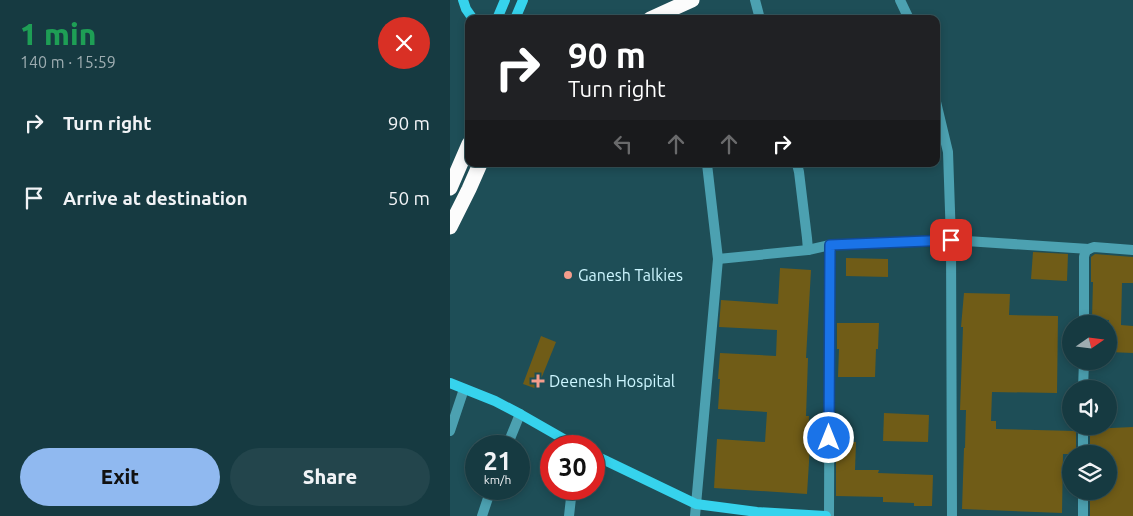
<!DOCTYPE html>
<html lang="en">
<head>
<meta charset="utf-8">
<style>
	:root { --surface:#163a41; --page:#23454c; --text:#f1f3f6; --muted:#9eadb1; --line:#35545a; --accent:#90b9f0 }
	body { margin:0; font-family:Ubuntu,sans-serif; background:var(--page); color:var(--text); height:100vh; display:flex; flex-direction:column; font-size:19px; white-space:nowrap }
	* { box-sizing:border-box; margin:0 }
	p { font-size:16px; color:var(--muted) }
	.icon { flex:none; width:28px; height:28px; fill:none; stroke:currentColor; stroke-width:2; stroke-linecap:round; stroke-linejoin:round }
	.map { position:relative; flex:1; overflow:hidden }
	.details { display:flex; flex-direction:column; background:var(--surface); width:450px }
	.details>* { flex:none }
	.guide { position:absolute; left:15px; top:15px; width:475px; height:152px; border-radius:10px; box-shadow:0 2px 8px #0003,0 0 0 1px var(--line); background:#202124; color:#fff; overflow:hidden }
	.needle { width:32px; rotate:76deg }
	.fabs { position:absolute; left:612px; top:315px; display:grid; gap:10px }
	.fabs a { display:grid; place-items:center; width:55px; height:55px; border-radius:50%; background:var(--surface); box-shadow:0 2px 8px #0003,0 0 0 1px var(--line); font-size:25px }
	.speed { position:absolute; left:15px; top:435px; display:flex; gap:10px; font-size:25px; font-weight:700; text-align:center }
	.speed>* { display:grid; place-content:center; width:65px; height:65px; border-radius:50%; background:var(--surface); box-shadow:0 2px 8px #0003,0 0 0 1px var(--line); line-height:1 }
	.speed small { font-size:12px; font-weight:400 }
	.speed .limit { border:8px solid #d22; background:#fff; color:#111 }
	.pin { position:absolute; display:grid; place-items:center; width:42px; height:42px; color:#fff; margin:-21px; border-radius:10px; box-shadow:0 2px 8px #0006 }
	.me { position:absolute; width:55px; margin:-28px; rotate:0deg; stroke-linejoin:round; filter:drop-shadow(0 0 4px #0008) }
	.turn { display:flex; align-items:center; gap:18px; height:105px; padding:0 20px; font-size:22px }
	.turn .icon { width:65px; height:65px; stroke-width:2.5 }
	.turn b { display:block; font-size:35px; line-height:42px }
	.lanes { display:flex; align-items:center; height:48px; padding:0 20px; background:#0003; justify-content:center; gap:25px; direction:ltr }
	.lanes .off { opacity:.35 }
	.round { display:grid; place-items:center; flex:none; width:52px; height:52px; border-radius:26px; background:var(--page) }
	.overview { display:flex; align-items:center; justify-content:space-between; height:85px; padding:0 20px }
	h1 { font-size:30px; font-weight:800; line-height:38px; color:#1e9e55 }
	.cta { display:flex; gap:10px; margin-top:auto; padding:10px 20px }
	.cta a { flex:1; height:58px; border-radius:30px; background:var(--accent); color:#111; font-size:20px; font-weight:800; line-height:58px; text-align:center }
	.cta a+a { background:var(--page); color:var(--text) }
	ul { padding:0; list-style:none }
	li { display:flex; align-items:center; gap:15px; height:75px; padding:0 20px }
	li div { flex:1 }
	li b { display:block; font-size:19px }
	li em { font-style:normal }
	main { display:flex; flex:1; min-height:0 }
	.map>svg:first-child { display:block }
	.building { fill:#705c17 }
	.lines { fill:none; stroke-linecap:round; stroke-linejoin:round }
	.street { stroke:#4ca1b1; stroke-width:10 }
	.secondary { stroke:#36d3ed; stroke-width:10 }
	.highway { stroke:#fcfcfc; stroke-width:15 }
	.route-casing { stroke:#114b97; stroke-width:12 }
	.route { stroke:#1a73e8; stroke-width:9 }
	.poi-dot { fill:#f49d8c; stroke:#1e4e57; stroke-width:2 }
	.labels { text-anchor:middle; stroke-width:4; stroke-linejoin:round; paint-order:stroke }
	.poi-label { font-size:16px; fill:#cdf6ff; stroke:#1e4e57; text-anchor:start }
</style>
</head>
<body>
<main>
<section class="details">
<div class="overview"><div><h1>1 min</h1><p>140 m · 15:59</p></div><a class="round" style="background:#d93025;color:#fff"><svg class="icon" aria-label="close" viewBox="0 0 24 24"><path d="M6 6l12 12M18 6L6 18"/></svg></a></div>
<ul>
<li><svg class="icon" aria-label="right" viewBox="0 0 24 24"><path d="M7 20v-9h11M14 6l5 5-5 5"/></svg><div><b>Turn right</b></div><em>90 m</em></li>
<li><svg class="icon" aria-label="arrive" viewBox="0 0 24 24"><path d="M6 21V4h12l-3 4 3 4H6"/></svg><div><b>Arrive at destination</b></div><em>50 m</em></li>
</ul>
<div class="cta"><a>Exit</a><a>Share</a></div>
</section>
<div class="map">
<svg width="683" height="516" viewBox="0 0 683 516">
	<rect width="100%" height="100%" fill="#1e4e57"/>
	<!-- building -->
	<g class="building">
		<polygon points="583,252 618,254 617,281 581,279"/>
		<polygon points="645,254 683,257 683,283 672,283 671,325 683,326 683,353 659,352 659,320 642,319 643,282 641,282 641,257"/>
		<polygon points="396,258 438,259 438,277 396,276"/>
		<polygon points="330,268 361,270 356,358 358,358 356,416 359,416 358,446 360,446 357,494 264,488 267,439 315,442 317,412 268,409 270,379 268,379 270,353 326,356 327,330 269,327 271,300 328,304"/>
		<polygon points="514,293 560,294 559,315 608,316 607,393 542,392 541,421 546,421 546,429 626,431 626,454 613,454 612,513 512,509 514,448 515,448 516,410 510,410 513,327 511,327"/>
		<polygon points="387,323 429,323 428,349 426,349 425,377 388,377 389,349 387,349"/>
		<polygon points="91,336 106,342 87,389 73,384"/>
		<polygon points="434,413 479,415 478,442 433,441"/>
		<polygon points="683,427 683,516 640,516 640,492 659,491 659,454 640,454 640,429"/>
		<polygon points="386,441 406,442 405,470 429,470 428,473 483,475 482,506 464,506 464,503 433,502 433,497 386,496"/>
	</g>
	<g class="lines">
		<!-- street -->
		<g class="street">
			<polyline points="305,0 310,19"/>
			<polyline points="450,0 459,19"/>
			<polyline points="486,102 498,152 501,240 639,249"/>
			<polyline points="347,164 349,172 357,238 358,250"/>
			<polyline points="268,259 358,250 380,245 501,240 502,516"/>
			<path d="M634 324V257C635 251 637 249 644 247L683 250"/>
			<polyline points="633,389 634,361"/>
			<polyline points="0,431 14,389"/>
			<polyline points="57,446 70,414"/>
			<polyline points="633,454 633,426"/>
			<polyline points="32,516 41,489"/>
			<polyline points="119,516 122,489"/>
			<polyline points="245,516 268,259 257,164"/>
			<polyline points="379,516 380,245"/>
			<polyline points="633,516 633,491"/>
		</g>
		<!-- secondary -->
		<g class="secondary">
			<polyline points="13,0 16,9 23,19"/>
			<polyline points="47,19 55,0"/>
			<polyline points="65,19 73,0"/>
			<polyline points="0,383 45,401 70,414 126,446"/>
			<polyline points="144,455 246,504 307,512 376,516"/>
		</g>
		<!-- highway -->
		<g class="highway">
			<polyline points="200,19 242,0"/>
			<polyline points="0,188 19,144"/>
			<polyline points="0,227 19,189 30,164"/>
		</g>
	</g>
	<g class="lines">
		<!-- route casing -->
		<g class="route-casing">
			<polyline id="route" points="379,438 380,245 501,240"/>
		</g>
		<!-- route -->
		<use href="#route" class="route"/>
	</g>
	<!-- markers -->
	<g class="poi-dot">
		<circle cx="118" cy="275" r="5"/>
		<path d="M85.5 373.5h5v5h5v5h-5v5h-5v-5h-5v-5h5z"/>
	</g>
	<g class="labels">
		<!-- poi labels -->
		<g class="poi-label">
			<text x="128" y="281">Ganesh Talkies</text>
			<text x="99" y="387">Deenesh Hospital</text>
		</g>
	</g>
</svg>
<div class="fabs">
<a><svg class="needle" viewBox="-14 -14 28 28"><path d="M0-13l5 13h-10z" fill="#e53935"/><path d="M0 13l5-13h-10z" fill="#9eadb1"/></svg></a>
<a><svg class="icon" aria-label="sound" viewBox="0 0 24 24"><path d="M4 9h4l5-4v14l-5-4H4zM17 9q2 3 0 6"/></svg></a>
<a><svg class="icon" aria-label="layers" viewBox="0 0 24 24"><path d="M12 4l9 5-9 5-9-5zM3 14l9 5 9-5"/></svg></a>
</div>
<div class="speed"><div>21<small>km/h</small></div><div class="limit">30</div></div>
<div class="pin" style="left:501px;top:240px;background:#d93025"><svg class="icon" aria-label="arrive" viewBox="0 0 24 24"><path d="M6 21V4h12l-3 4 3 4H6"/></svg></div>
<svg class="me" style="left:379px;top:438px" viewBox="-20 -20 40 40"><circle r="17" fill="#1a73e8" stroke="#fff" stroke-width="3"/><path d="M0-11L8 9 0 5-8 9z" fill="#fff"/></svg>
<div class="guide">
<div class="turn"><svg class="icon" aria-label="right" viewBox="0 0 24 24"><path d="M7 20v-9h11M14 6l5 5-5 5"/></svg><div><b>90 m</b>Turn right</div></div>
<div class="lanes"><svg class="icon off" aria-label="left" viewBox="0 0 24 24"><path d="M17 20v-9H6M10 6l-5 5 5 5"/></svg><svg class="icon off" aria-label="ahead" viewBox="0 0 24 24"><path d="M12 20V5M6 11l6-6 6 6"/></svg><svg class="icon off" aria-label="ahead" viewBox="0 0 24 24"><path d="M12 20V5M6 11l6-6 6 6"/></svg><svg class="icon" aria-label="right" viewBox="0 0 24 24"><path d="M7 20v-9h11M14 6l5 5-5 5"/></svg></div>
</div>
</div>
</main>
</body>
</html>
